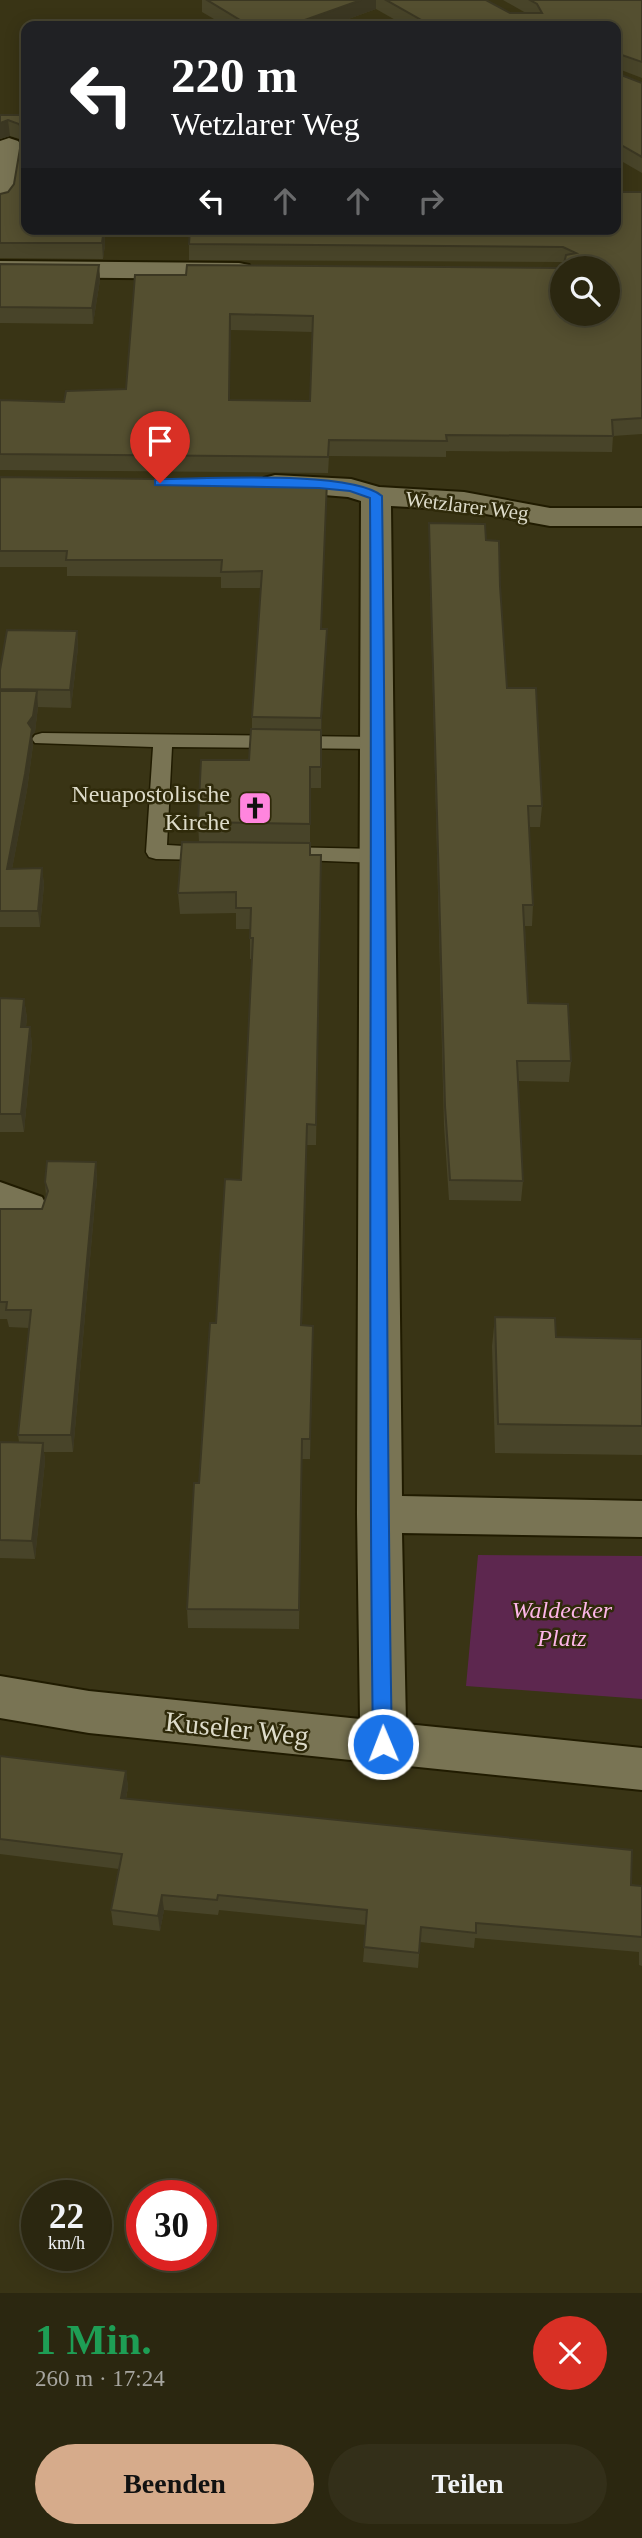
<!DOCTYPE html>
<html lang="de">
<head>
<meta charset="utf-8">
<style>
	:root { --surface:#2b2710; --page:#332f19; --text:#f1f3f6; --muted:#a6a59f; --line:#474430; --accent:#d6ab8b }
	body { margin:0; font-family:Georgia,serif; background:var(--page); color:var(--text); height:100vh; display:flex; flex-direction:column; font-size:26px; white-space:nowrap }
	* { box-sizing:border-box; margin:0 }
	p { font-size:23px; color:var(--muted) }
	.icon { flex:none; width:38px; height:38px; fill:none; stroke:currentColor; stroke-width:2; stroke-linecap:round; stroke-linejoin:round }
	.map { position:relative; height:2293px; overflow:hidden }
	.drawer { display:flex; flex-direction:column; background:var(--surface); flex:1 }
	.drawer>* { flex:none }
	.guide { position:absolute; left:21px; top:21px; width:600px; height:214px; border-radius:14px; box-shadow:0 4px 18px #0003,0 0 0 2px var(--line); background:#202124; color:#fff; overflow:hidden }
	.tools { position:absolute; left:550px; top:256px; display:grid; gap:14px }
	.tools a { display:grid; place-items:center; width:70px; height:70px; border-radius:50%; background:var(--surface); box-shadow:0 4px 18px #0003,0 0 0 2px var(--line); font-size:35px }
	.speed { position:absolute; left:21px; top:2180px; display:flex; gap:14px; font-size:35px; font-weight:700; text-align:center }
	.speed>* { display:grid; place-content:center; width:91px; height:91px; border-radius:50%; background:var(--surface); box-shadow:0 4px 18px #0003,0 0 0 2px var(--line); line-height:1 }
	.speed small { font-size:18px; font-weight:400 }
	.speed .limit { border:10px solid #d22; background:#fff; color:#111 }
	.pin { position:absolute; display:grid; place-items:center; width:60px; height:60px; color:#fff; margin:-72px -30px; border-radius:50% 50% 50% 0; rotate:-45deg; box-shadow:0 0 7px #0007 }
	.pin .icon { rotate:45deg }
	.me { position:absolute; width:77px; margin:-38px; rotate:359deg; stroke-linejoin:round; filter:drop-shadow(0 0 5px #0008) }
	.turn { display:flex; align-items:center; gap:24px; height:147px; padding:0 35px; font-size:32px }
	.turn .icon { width:91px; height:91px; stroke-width:2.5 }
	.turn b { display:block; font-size:49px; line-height:60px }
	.lanes { display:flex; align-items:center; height:66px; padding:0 35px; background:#0003; justify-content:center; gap:35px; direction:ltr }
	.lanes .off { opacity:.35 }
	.round { display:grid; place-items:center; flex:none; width:74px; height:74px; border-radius:37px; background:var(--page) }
	.summary { display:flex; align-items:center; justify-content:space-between; height:119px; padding:0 35px }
	h1 { font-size:42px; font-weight:800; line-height:52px; color:#1e9e55 }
	.cta { display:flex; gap:14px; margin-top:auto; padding:14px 35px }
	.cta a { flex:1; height:80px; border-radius:42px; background:var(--accent); color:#111; font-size:28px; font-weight:800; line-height:80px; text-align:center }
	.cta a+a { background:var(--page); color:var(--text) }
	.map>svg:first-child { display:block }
	.green { fill:#5d274f }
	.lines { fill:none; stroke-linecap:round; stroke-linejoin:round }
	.lane-casing { stroke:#201b00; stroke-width:3 }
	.street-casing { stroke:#201b00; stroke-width:4 }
	.lane { fill:#797454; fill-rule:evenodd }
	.street { fill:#797454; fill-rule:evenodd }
	.wall { fill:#484429; fill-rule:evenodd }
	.shaded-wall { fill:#3b3722 }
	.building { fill:#544f30; stroke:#3b3722; stroke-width:2; fill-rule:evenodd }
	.route { fill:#1a73e8; stroke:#114b97; stroke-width:2 }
	.labels { text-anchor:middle; stroke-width:5; stroke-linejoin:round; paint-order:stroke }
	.far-street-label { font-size:21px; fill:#dddbc9; stroke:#2f2a0a }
	.poi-label { font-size:24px; fill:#dddbc9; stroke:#2f2a0a; text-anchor:end }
	.park-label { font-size:24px; font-style:italic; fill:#fdb5e7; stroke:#2f2a0a }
	.near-street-label { font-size:28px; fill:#dddbc9; stroke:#2f2a0a }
</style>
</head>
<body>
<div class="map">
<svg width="642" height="2293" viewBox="0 0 642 2293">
	<rect width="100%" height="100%" fill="#393415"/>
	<!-- green -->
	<polygon class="green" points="478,1555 642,1556 642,1699 466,1686"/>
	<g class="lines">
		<!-- lane casing -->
		<g class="lane-casing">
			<g id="lane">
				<polygon points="42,733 379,737 386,738 389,743 386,748 379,749 172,747 167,845 218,848 221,853 218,858 211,860 156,859 149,857 146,852 153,747 35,743 32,739 35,735"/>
				<polygon points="280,847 379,849 386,851 389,856 386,861 379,863 273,859 270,854 273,849"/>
			</g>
		</g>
		<!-- street casing -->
		<g class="street-casing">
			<g id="street">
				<polygon points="9,138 18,141 22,146 13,199 9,205 0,207 0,141"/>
				<polygon points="0,261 239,263 249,265 252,271 249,277 239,279 0,277"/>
				<polygon points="275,475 351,479 379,487 464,492 550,508 642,508 642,526 550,526 464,510 391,506 402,1496 642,1501 642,1537 402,1533 406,1724 642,1748 642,1790 89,1733 0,1718 0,1676 89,1691 360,1719 357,1514 361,501 348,497 264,490 260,484 264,478"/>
				<polygon points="0,1182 42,1197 48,1208 42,1219 28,1223 0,1213"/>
			</g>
		</g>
		<!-- lane -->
		<use href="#lane" class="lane"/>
		<!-- street -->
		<use href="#street" class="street"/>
	</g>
	<!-- wall -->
	<g class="wall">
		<polygon points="202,0 486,0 510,13 526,13 503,0 642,0 642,78 616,68 616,73 642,83 642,173 616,158 616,26 406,26 376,9 329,26 226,26 202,12"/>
		<polygon points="0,115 26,115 26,229 104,229 105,245 103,259 0,258 0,194 8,192 14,184 21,141 20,139 10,136 0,139"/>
		<path d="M642 192V434L613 436 612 452 446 451V457L329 456 328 473 0 470V400L64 402 126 389 135 275 562 313 564 263 562 262 189 260V244ZM231 330 312 332 310 401 229 400Z"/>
		<polygon points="0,264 99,265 100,280 93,324 0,323"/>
		<polygon points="0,477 327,481 321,629 327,629 321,733 321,788 310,788 310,855 321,876 316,1145 307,1145 302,1325 313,1345 310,1459 302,1459 299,1629 188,1628 187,1609 216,1323 241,1180 252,959 250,959 250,929 236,929 236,913 180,914 178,893 199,842 198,822 249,760 252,729 252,717 261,588 221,588 221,577 67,576 67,567 0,567"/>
		<polygon points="429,523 486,540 507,688 542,806 540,827 529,827 533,905 532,926 525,926 528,1003 571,1061 569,1082 518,1081 523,1181 521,1201 449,1200 444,1126 429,544"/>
		<polygon points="77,631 78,648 71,708 38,707 35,732 32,735 33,745 27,790 12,869 42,868 44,885 40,927 0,927 0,670"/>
		<polygon points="0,998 24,999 27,1018 26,1027 30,1027 32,1045 24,1132 0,1132"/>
		<polygon points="96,1162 97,1180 73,1452 44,1452 45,1461 35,1559 0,1558 0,1442 19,1442 18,1435 29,1328 9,1327 7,1319 0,1319 0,1209 42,1209 46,1196 45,1182"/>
		<polygon points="495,1317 556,1337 642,1339 642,1455 495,1453 492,1346"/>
		<polygon points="0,1756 126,1771 128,1787 126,1799 642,1886 642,1966 639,1965 639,1952 475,1938 474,1948 420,1942 418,1968 363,1962 366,1925 219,1910 218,1915 164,1910 160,1931 113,1925 111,1910 119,1869 0,1854"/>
	</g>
	<!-- shaded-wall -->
	<g class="shaded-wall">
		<polygon points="361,0 376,0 376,9 329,26 288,26"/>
		<polygon points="8,120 10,136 0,139 0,123"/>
		<polygon points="104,229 105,245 103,259 102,243"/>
		<polygon points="99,265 100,280 93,324 92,308"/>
		<polygon points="230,314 231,330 229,416 229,400"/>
		<polygon points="327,481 327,497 321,645 321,629"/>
		<polygon points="327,629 327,645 321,734 321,718"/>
		<polygon points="77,631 78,648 71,708 70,690"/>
		<polygon points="37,691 38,707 35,732 32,735 33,745 27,790 9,885 7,869 28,723"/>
		<polygon points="42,868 44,885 40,927 38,911"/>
		<polygon points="24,999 27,1018 24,1045 21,1027"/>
		<polygon points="30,1027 32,1045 24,1132 21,1114"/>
		<polygon points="307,1124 307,1145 301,1345 301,1325"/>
		<polygon points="96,1162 97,1180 73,1452 71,1435"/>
		<polygon points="313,1326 313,1345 310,1459 310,1439"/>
		<polygon points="43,1443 45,1461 35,1559 32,1541"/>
		<polygon points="126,1771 128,1787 123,1814 121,1798"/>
		<polygon points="162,1895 164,1910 160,1931 158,1916"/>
	</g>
	<!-- building -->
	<g class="building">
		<polygon points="207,0 361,0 288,26 250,26"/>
		<polygon points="386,0 486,0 510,13 542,13 537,4 530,0 642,0 642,62 616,53 616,26 432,26"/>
		<polygon points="616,68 616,73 642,83 642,157 616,142"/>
		<polygon points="0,115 26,115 26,229 104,229 102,243 0,243 0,194 8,192 14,184 23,131 19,124 8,120 0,123"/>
		<path d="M616 192H642V418L612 420 613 436 446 435 447 441 329 440 328 457 0 454V400L64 402 66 391 126 389 135 275H186L187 265 562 268V313H607V268H563L566 255 576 253 563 247 189 244 190 229H616ZM230 314 313 316 310 401 229 400Z"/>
		<polygon points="0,264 99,265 92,308 0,307"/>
		<polygon points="0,477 327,481 321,629 327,629 321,718 252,717 262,571 221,572 222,560 66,560 67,551 0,551"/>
		<polygon points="429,523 485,524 486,540 499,541 500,586 507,688 536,688 542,806 528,806 533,905 523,905 528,1003 568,1004 571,1061 517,1061 523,1181 450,1180 445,1106"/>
		<polygon points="7,630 77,631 70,690 0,689 0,670"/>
		<polygon points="0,691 37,691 33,716 28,723 32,729 25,774 7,869 42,868 38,911 0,911"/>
		<polygon points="251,729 321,730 321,767 310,767 310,824 198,822 201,760 249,760"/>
		<polygon points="182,842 310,843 310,855 321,855 316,1125 307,1124 301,1325 313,1326 310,1439 302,1439 299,1610 187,1609 194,1483 199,1483 210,1323 216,1323 225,1179 241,1180 253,938 250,938 251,908 236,908 236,892 178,893"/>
		<polygon points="0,998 24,999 21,1027 30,1027 21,1114 0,1114"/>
		<polygon points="47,1161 96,1162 71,1435 18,1435 31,1310 6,1310 7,1302 0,1302 0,1209 42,1209 48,1191 45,1182"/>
		<polygon points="495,1317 555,1318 556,1337 642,1339 642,1426 498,1424"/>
		<polygon points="0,1442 43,1443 32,1541 0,1540"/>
		<polygon points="0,1756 126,1771 121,1798 632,1850 631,1885 642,1886 642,1937 476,1923 476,1933 421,1927 419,1953 364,1947 367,1910 218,1895 217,1900 162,1895 158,1916 111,1910 122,1854 0,1839"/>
	</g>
	<!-- route -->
	<path class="route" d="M160 479C205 479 351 470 382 496 388 912 384 1328 392 1744L390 1750 383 1753 376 1750 373 1744C367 1329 373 913 370 498L350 491 319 488 155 485V480Z"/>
	<!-- icons -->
	<defs>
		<g id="church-square" transform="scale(1.75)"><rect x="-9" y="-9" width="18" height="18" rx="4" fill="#ff85de" stroke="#2f2a0a"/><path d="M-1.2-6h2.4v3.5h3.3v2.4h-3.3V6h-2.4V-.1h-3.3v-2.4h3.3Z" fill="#111"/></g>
	</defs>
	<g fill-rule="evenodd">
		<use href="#church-square" x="255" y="808"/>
	</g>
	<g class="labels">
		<!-- far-street labels -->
		<g class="far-street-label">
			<text transform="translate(467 506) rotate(7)" y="7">Wetzlarer Weg</text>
		</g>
		<!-- poi labels -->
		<g class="poi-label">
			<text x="230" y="802">Neuapostolische<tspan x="230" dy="28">Kirche</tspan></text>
		</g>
		<!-- park labels -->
		<g class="park-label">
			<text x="562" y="1618">Waldecker<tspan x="562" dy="28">Platz</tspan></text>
		</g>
		<!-- near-street labels -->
		<g class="near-street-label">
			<text transform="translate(237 1728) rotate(6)" y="10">Kuseler Weg</text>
		</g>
	</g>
</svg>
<div class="tools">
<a><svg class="icon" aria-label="search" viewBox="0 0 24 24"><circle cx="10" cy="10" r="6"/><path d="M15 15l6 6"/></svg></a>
</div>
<div class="speed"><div>22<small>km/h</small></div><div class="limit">30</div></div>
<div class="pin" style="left:160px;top:483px;background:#d93025"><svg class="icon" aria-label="arrive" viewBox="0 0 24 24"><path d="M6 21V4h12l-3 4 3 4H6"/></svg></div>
<svg class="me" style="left:383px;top:1744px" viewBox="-20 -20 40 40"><circle r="17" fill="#1a73e8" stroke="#fff" stroke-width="3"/><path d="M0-11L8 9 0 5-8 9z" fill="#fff"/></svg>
<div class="guide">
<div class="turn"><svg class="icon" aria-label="left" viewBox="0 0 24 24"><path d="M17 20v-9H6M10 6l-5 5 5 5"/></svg><div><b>220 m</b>Wetzlarer Weg</div></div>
<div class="lanes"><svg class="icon" aria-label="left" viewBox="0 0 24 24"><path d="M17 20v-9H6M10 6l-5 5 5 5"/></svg><svg class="icon off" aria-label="ahead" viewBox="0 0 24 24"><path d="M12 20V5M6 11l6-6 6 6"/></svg><svg class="icon off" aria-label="ahead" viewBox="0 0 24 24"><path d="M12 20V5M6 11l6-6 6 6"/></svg><svg class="icon off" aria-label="right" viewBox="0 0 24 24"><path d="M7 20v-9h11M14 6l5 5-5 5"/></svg></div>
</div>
</div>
<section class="drawer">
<div class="summary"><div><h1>1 Min.</h1><p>260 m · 17:24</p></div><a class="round" style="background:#d93025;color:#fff"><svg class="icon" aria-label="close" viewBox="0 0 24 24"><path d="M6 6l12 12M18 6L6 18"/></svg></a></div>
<div class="cta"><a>Beenden</a><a>Teilen</a></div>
</section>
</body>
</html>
